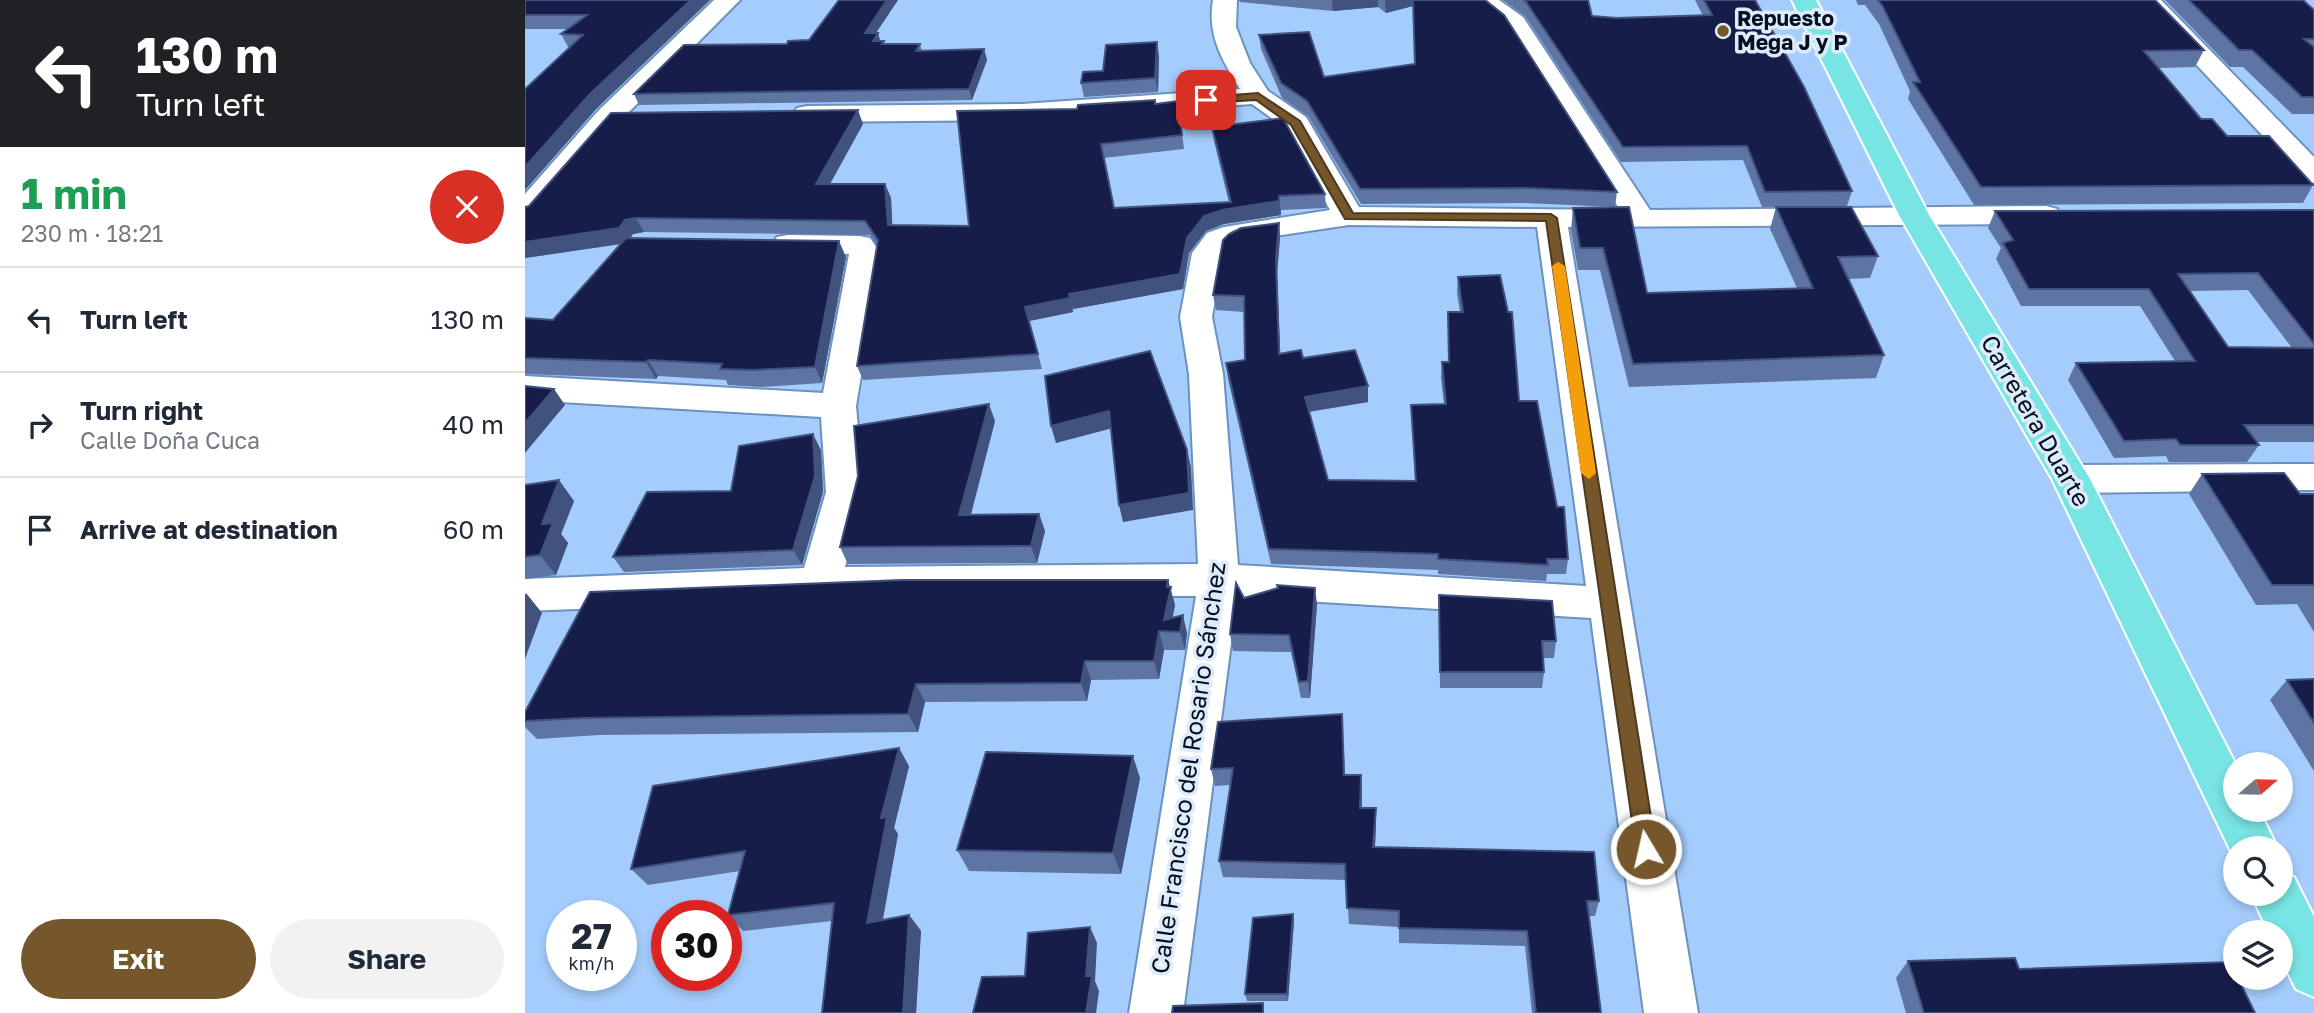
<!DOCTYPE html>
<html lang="en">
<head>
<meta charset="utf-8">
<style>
	:root { --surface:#fff; --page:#f2f2f3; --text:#1f2937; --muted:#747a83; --line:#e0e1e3; --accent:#76572c }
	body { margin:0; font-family:"Golos Text",sans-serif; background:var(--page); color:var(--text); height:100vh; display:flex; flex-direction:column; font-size:26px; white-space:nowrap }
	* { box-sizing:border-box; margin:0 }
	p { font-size:23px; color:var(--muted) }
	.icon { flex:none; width:38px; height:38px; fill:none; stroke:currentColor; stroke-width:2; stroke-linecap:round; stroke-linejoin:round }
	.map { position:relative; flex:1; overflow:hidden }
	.side { display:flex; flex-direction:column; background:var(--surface); width:525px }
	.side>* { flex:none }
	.top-card { background:#202124; color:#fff; overflow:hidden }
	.needle { width:46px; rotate:70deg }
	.tools { position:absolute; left:1698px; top:752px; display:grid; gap:14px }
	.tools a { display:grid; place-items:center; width:70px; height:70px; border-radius:50%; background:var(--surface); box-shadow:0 4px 10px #0003; font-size:35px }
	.speed { position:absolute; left:21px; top:900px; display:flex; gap:14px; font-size:35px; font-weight:700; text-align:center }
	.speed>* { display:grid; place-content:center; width:91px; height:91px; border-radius:50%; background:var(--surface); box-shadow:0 4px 10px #0003; line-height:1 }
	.speed small { font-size:18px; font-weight:400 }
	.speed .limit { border:10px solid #d22; background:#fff; color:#111 }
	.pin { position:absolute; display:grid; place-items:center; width:60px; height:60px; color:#fff; margin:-30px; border-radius:14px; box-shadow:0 4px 10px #0006 }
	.me { position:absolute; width:77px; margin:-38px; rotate:351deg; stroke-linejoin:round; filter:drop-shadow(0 0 5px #0008) }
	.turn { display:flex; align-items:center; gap:24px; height:147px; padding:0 21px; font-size:32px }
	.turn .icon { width:91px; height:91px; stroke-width:2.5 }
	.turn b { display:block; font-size:49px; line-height:60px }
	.round { display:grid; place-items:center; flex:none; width:74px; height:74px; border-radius:37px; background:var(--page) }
	.head { display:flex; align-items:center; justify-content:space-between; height:119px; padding:0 21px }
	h1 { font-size:42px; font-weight:700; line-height:52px; color:#1e9e55 }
	.action { display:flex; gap:14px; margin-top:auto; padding:14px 21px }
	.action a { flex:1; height:80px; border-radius:42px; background:var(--accent); color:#fff; font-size:28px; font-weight:700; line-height:80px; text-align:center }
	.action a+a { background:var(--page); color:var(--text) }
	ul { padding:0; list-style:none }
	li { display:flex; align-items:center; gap:21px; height:105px; padding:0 21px; border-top:2px solid var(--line) }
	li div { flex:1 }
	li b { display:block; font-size:26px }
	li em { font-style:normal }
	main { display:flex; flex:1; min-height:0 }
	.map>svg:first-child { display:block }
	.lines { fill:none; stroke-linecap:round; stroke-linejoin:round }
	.street-casing { stroke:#6b91bf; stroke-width:4 }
	.primary-casing { stroke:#fff; stroke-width:4 }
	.street { fill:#fff; fill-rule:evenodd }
	.primary { fill:#78e4e3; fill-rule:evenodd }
	.wall { fill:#5e74a3; fill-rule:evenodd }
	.shaded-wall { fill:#41527f }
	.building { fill:#171d49; stroke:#41527f; stroke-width:2 }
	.route { fill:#76572c; stroke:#4d391d; stroke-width:2 }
	.slow { fill:#f59e0b }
	.poi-dot { fill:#76572c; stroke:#deebfa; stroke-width:2.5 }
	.labels { text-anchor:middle; stroke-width:7; stroke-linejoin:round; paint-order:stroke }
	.far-poi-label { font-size:21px; font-weight:bold; fill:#030f20; stroke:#deebfa; text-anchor:start }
	.street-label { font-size:24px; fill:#030f20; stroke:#deebfa }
</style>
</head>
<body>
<main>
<section class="side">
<div class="top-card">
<div class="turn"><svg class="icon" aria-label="left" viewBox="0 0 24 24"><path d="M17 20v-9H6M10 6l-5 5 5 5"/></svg><div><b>130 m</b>Turn left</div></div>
</div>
<div class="head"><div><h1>1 min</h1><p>230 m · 18:21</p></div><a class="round" style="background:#d93025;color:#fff"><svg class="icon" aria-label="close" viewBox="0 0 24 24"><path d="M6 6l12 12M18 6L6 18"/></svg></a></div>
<ul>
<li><svg class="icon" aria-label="left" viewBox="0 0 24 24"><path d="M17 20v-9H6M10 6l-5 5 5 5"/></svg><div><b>Turn left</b></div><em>130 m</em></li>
<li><svg class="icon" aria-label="right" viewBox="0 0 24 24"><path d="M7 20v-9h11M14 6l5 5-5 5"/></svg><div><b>Turn right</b><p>Calle Doña Cuca</p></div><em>40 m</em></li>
<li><svg class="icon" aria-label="arrive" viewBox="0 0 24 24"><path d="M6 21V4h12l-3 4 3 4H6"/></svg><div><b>Arrive at destination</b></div><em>60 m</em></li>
</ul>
<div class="action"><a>Exit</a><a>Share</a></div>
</section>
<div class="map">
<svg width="1789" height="1013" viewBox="0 0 1789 1013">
	<rect width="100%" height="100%" fill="#a4ccfd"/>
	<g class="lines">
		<!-- street casing -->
		<g class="street-casing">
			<g id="street">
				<polygon points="189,0 215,0 94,122 11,218 0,221 0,194 74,110"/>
				<path d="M688 0H712L711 27 725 63 743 91 781 117 834 207 1095 210 980 27 947 0H974L998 17 1125 210 1521 206 1532 209 1536 215 1532 221 1521 224 1043 227 1173 1013H1119L1066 618 712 597 658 1013H604L671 596H386L0 611V579L279 568 301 492 296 417 0 400V376L298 393 324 254 252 251 248 244 252 237 263 235 334 236 345 238 356 254 331 406 339 492 320 567 673 564 664 374 655 317 667 253 682 233 699 227 805 210 760 128 727 104 497 120 282 122 272 120 268 114 272 108 282 106 497 104 715 89C697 60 682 35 688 0ZM824 225 1012 227 1061 586 713 565 698 374 687 317 698 254 704 247 717 241Z"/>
				<polygon points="1611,0 1636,0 1789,157 1789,183 1779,180"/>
				<polygon points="1789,464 1789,490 1546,493 1533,489 1527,479 1533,469 1546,465"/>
			</g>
		</g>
		<!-- primary casing -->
		<g class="primary-casing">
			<g id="primary">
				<polygon points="1267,0 1291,0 1404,215 1565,479 1711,765 1710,810 1734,810 1753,849 1710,849 1710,860 1527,479 1374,215"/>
				<polygon points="1755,872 1769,877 1789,917 1789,997 1771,989 1755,957 1755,933 1744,933 1726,894 1755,894"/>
			</g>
		</g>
		<!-- street -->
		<use href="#street" class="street"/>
		<!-- primary -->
		<use href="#primary" class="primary"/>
	</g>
	<!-- wall -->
	<g class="wall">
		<polygon points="0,0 185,0 72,108 0,190 0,89 45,47 43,47 36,34 44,29 0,29"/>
		<polygon points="314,0 373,0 351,33 353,33 355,41 361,44 395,44 397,51 459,49 462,60 447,100 114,105 109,94 262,44 284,40"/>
		<polygon points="714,0 960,0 1092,192 1090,207 999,203 836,204 783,116 757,98 736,49 734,35 799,77 890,64 888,6 861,13 853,7 808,11 715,2"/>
		<polygon points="978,0 1063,0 1067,16 1092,18 1178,16 1170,0 1230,0 1327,191 1322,206 1237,207 1218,160 1096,162 1000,16"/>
		<polygon points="1331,0 1630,0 1679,50 1670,67 1633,68 1676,119 1702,136 1788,185 1778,203 1449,205 1383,99 1385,91 1354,24 1340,5 1333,5"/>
		<polygon points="1640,0 1778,0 1789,10 1789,114 1767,114 1718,67 1705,67"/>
		<polygon points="634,56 633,92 559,97 556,83 578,71"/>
		<polygon points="630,100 630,104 653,101 659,149 578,158 589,208 704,203 689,141 687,127 800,194 801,208 756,210 756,215 699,224 681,231 664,253 658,289 548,309 548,312 504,321 517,369 338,380 332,366 352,245 345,235 119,232 108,234 105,238 321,257 297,383 236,387 203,385 201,380 133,376 131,379 0,374 0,318 28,320 96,244 0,258 338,124 305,184 360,184 366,198 367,225 444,226 552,109"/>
		<polygon points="1251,207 1353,256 1345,278 1323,279 1359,355 1351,378 1104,387 1075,270 1053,270 1046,230 1048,208 1122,293 1272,288 1245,229"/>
		<path d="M1789 210V442H1732L1734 445 1722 462H1644L1641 456 1589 458 1543 380 1551 363 1650 361 1615 306H1496L1471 259 1476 248 1463 228 1470 211ZM1723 290 1767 348 1703 347 1664 291Z"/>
		<polygon points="754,223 755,238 752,274 755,354 778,358 843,386 843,402 784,412 803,480 890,481 886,405 919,404 916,378 917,362 923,362 923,312 935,312 932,293 933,277 994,401 1032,507 1043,559 1041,574 1022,574 1021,581 913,574 913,570 746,564 703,379 701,363 720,360 719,312 691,310 688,295"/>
		<polygon points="470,421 446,515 514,514 520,531 512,563 323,564 315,547"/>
		<polygon points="296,450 298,492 277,565 99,572 88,557 206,491"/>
		<polygon points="1677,474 1775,494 1789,494 1789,632 1772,604 1731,605 1664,494"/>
		<polygon points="0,485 49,501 36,534 43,543 31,575 0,579"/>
		<polygon points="643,580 650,605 647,618 662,633 660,650 639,650 634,679 566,680 562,701 400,702 393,732 74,735 12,739 0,727 0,712"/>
		<polygon points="914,595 1031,641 1029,658 1018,658 1019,672 1017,688 915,688"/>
		<polygon points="719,598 792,604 785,698 776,698 766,652 708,651 705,634"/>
		<polygon points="1789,679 1789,771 1745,700 1762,680"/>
		<polygon points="818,731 820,775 836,775 837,792 837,808 851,808 851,825 850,847 1074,901 1070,916 1064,916 1076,1013 1007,1013 1000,946 874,943 874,927 824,924 821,880 698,877 694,861 705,785 690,786 686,769"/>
		<polygon points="384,766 369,828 373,834 358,920 384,915 396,931 391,1013 297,1013 307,921 218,931 203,915 215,871 123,885 106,869"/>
		<polygon points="615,778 596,874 444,871 432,850"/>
		<polygon points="768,914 769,921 763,1001 722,1001 720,994"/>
		<polygon points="1383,961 1494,969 1730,1013 1381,1013 1371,978"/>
	</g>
	<!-- shaded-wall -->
	<g class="shaded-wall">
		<polygon points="166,0 185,0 72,108 0,190 0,167 65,94"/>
		<polygon points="362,0 373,0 344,43 340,33"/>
		<polygon points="807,0 853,0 853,7 808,11"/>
		<polygon points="860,0 888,0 888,6 861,13"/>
		<polygon points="353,33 356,44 348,41"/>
		<polygon points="632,42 634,56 633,92 630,78"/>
		<polygon points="459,49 462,60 447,100 444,89"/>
		<polygon points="333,110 338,124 297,198 291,184"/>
		<polygon points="360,184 366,198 368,239 363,225"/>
		<polygon points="754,196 756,215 699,224 681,231 664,253 658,289 548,309 544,294 662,238 679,216 697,210"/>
		<polygon points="111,218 119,232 108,234 102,243 0,258 0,242"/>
		<polygon points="754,223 755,238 752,274 756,370 754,354 751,259"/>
		<polygon points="314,241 321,257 297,383 290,367"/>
		<polygon points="545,298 548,312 504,321 517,369 500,307"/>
		<polygon points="123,360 133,376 131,379 121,362"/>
		<polygon points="843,386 843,402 781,412 780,397"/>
		<polygon points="29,389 40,405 0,453 0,423"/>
		<polygon points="464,404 470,421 441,532 434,515"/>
		<polygon points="584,411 588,428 531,443 526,426"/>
		<polygon points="288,434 296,450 298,492 277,565 268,550"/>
		<polygon points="662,450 666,467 668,510 598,522 594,505"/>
		<polygon points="34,480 49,501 36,534 43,543 31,575 15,555 17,524"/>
		<polygon points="514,514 520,531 512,563 506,546"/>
		<polygon points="643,580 650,605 645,632 639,620"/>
		<polygon points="790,588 792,604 785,698 783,681"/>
		<polygon points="1,593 17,613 0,659 0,595"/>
		<polygon points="658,615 662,633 660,650 655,632"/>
		<polygon points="634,631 639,650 634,679 629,661"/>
		<polygon points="560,661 566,680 562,701 556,683"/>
		<polygon points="391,684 400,702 393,732 383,714"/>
		<polygon points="374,748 384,766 369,828 373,834 354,939 342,923 356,818"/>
		<polygon points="608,756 615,778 596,874 588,853"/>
		<polygon points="836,775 837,792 836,824 835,808"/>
		<polygon points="851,808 851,825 849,864 848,847"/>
		<polygon points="768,914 769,921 763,1001 762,994"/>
		<polygon points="384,915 396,931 391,1013 378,1013"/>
		<polygon points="565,927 572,943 570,981 574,991 571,1013 561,1013 561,976"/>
	</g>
	<!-- building -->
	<g class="building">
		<polygon points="0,0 166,0 65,94 0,167 0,89 58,35 36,34 62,15 0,15"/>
		<polygon points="314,0 362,0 340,33 353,33 348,41 359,41 357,44 395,44 391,51 459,49 444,89 109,94 159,45 262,44 263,41 284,40"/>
		<polygon points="888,0 960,0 979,15 1092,192 1001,188 835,189 782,101 756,83 734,35 784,32 799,77 890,64"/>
		<polygon points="999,0 1063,0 1067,16 1092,18 1187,15 1179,0 1230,0 1279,87 1327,191 1240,192 1222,146 1098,147 1001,2"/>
		<polygon points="1353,0 1630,0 1679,50 1619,51 1676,119 1687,119 1702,136 1744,136 1788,185 1456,187 1388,82 1395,82 1358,7"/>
		<polygon points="1664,0 1778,0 1789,10 1789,39 1779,39 1789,47 1789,97 1777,97 1727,50 1714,50"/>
		<polygon points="632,42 630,78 556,83 558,72 578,71 581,45"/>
		<polygon points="630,100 630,104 653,101 657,135 576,144 589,208 706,202 687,127 758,118 800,194 754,196 754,201 697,210 679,216 662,238 655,274 544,294 545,298 500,307 513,354 332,366 353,240 340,221 111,218 100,220 94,228 0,242 0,207 4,206 86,113 333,110 291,184 360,184 363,225 444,226 432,111 552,109 553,105"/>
		<polygon points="1104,207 1122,293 1288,288 1251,207 1326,207 1353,256 1313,257 1359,355 1108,364 1078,248 1055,248 1048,208"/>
		<polygon points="1789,210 1789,344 1733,273 1653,274 1703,347 1789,348 1789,425 1719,425 1734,445 1655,445 1651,439 1599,441 1551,363 1670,361 1624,289 1504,289 1478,243 1488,240 1470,211"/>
		<polygon points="754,223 751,259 754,354 776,350 778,358 830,350 843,386 780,397 803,480 891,481 886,405 921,404 917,362 924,362 923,312 938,312 933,277 975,275 983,312 987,312 994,401 1012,401 1032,507 1039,507 1043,559 1022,559 1023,565 913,559 913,554 744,549 701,363 720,360 719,296 688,295 698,240 704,234 716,228"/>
		<polygon points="101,238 314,241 290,367 228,370 195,369 197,364 123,360 121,362 0,358 0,318 28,320"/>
		<polygon points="625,351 662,450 664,493 594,505 584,411 526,426 520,376"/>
		<polygon points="0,386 29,389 0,423"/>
		<polygon points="464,404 434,515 514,514 506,546 315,547 333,476 329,426"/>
		<polygon points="288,434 290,476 268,550 88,557 122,492 206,491 214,446"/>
		<polygon points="1759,473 1775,494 1789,494 1789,585 1747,585 1677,474"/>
		<polygon points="34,480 17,524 28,523 15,555 0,557 0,485"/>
		<polygon points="377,580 643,580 642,587 646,587 639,620 658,615 655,632 634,631 629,661 560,661 556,683 391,684 383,714 58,718 0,721 0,712 65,592"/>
		<polygon points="711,583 719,598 753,588 752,585 790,588 783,681 774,682 764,635 705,634"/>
		<polygon points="914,595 1027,601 1031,641 1017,641 1019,672 915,672"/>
		<polygon points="1789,679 1789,723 1762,680"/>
		<polygon points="817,714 819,775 836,775 835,808 851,808 848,847 1069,852 1074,901 1062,901 1076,1013 1011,1013 1002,931 874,928 874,911 822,908 820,864 694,861 708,768 686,769 693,722"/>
		<polygon points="374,748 356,818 362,817 342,923 384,915 378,1013 297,1013 309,903 203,915 220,851 106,869 128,786"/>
		<polygon points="461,752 608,756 588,853 432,850"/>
		<polygon points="768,914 762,994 720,994 728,918"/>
		<polygon points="565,927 561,976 567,976 561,1013 448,1013 457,977 500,976 503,933"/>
		<polygon points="1490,958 1494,969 1705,962 1710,971 1710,978 1713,978 1730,1013 1399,1013 1383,961"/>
		<polygon points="738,1003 738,1013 647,1013 648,1006"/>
	</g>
	<!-- route -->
	<polygon class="route" points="733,93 775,121 828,213 1026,214 1032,218 1131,849 1128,856 1121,858 1113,856 1111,849 1021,221 820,219 766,125 731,100 681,103 675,100 681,97"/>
	<!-- slow -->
	<polygon class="slow" points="1033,262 1040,266 1071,473 1064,479 1056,473 1027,266"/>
	<!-- markers -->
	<circle class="poi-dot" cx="1198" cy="31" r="7"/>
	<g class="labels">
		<!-- far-poi labels -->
		<g class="far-poi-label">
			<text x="1212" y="26">Repuesto<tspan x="1212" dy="24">Mega J y P</tspan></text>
		</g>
		<!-- street labels -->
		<g class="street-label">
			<text transform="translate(1510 421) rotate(60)" y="8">Carretera Duarte</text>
			<text transform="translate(664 768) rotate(-82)" y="8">Calle Francisco del Rosario Sánchez</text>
		</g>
	</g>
</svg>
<div class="tools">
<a><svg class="needle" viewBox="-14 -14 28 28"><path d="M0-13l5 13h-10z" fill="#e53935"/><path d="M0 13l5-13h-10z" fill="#747a83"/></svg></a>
<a><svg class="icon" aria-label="search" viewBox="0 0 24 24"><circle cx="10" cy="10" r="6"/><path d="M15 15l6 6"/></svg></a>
<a><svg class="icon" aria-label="layers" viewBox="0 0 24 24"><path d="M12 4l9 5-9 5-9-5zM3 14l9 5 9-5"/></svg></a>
</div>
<div class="speed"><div>27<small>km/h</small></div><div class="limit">30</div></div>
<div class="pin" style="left:681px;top:100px;background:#d93025"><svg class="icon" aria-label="arrive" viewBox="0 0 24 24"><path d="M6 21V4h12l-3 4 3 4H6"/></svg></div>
<svg class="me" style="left:1121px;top:849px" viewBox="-20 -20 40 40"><circle r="17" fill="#76572c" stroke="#fff" stroke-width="3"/><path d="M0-11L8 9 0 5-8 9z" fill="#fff"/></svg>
</div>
</main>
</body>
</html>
